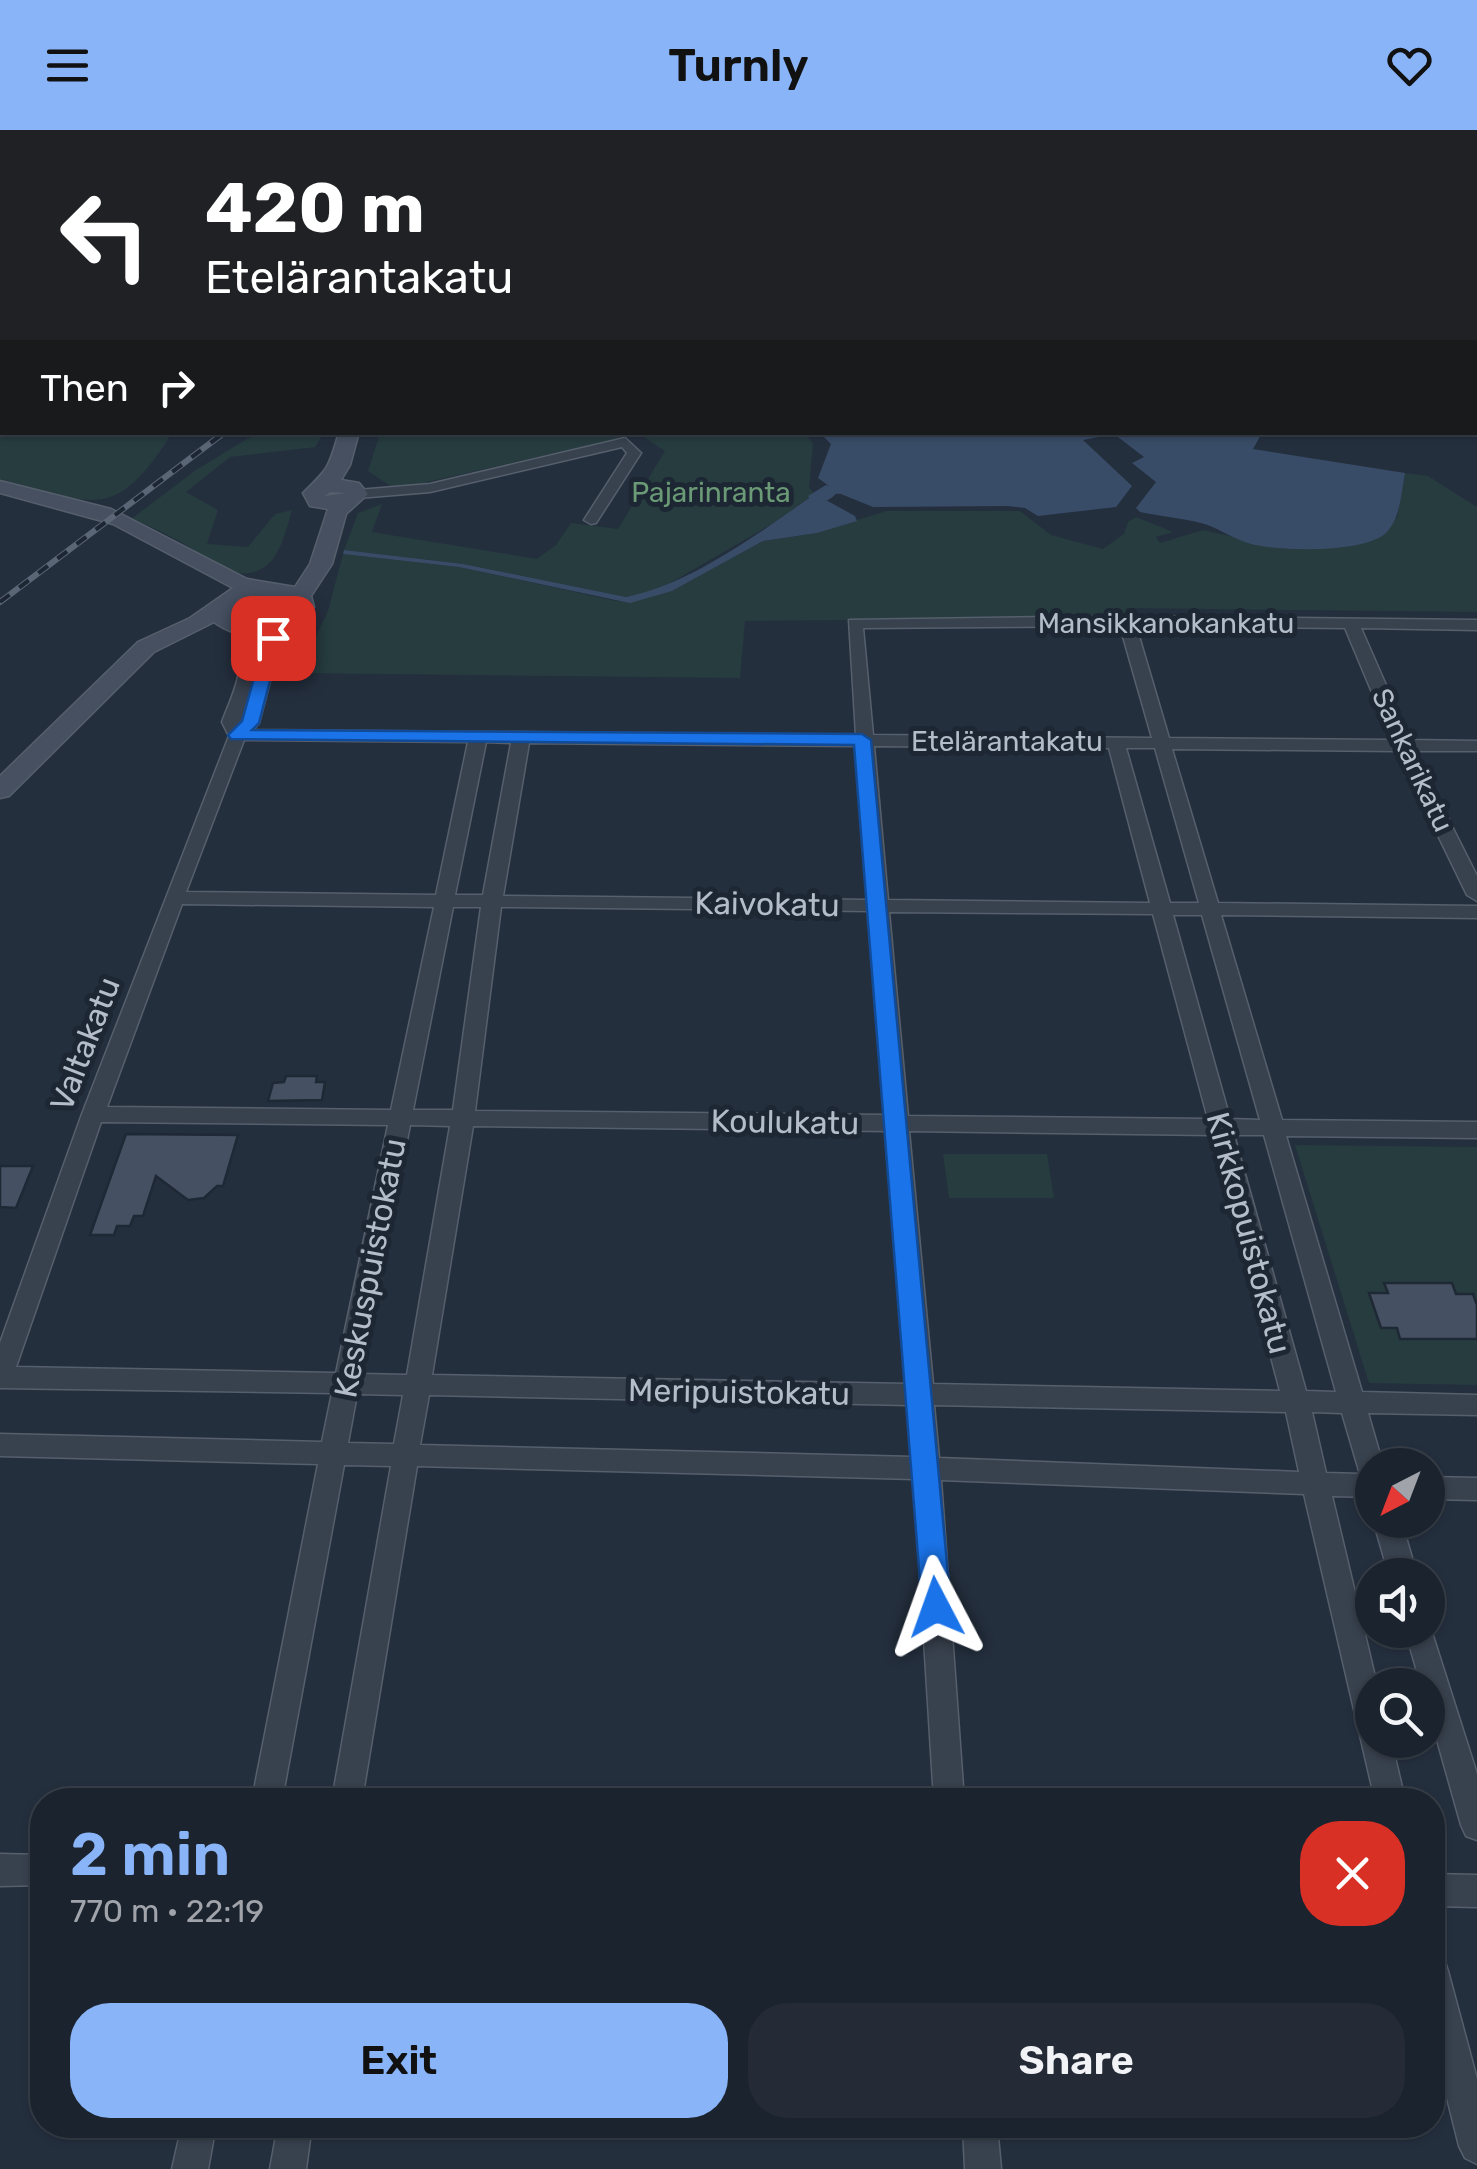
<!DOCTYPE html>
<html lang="en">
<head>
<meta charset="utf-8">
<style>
	:root { --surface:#1b232e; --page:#242b36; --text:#f1f3f6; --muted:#a0a4aa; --line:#39404a; --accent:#8ab4f8 }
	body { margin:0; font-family:Rubik,sans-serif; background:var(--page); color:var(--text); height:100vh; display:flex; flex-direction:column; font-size:38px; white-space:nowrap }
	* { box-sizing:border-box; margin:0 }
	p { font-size:32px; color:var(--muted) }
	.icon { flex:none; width:55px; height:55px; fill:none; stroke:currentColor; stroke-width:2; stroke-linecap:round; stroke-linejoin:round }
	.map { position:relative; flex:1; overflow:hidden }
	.sheet { position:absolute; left:30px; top:1658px; width:1415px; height:350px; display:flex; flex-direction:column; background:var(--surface); border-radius:40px; box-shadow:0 2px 8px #0004,0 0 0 2px var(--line) }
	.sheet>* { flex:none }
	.banner { position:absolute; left:0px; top:0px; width:1478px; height:305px; box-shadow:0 2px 8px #0004,0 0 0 2px var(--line); background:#202124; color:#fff; overflow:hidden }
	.needle { width:65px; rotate:222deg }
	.controls { position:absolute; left:1355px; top:1318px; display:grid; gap:20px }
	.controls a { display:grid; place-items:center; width:90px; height:90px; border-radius:50%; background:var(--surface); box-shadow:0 2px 8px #0004,0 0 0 2px var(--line); font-size:50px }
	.pin { position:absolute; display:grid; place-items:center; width:85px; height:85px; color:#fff; margin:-42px; border-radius:20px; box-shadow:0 5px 15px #0006 }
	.me { position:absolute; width:110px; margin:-55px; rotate:356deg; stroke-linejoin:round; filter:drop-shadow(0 0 8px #0008) }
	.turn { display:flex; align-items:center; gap:35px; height:210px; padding:0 40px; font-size:45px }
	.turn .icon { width:130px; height:130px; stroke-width:2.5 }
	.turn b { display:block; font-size:70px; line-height:85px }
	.then { display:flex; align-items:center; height:95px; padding:0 40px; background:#0003; gap:20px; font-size:38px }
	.round { display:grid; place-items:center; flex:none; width:105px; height:105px; border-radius:40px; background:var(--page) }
	.headline { display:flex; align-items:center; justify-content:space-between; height:170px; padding:0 40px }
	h1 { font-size:60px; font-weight:600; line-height:75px; color:var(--accent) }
	.cta { display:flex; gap:20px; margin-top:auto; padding:20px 40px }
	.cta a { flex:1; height:115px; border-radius:40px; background:var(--accent); color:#111; font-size:40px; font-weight:600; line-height:115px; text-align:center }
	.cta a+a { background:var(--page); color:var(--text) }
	header { display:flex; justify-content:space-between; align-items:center; height:130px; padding:0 40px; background:var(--accent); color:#111; font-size:45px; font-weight:600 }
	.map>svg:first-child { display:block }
	.green { fill:#263c3f }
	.water { fill:#394c67 }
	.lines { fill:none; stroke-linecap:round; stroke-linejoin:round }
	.river { fill:#394c67; fill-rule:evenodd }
	.building { fill:#455162; stroke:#1f2835; stroke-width:2.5 }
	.street-casing { stroke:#565f6c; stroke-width:3 }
	.secondary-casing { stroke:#565f6c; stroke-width:3 }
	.highway-casing { stroke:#434c59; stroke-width:3 }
	.street { fill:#38414e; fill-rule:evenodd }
	.secondary { fill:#465061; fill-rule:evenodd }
	.highway { fill:#746855; fill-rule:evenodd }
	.rail-casing { stroke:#5a6575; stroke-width:6 }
	.rail { stroke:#1d2633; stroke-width:4; stroke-dasharray:12; stroke-linecap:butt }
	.secondary-bridge-casing { stroke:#565f6c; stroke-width:18; stroke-linecap:butt }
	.secondary-bridge { stroke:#465061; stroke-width:16 }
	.route { fill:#1a73e8; stroke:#114b97; stroke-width:2.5 }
	.labels { text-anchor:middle; stroke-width:10; stroke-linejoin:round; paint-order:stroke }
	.far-park-label { font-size:28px; fill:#6b9a76; stroke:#1d2633 }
	.far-street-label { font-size:28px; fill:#b4bcc9; stroke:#1d2633 }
	.street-label { font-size:32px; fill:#b4bcc9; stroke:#1d2633 }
</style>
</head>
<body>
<header><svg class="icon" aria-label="menu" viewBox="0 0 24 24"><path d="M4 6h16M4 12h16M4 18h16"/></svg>Turnly<svg class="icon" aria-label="heart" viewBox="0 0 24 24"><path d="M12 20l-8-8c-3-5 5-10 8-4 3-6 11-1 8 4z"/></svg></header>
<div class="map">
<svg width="1477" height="2039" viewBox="0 0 1477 2039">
	<rect width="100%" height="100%" fill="#242f3e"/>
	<!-- green -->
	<g class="green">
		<path d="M0 294 2 302 172 303C114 395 93 373 0 349Z"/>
		<polygon points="804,302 813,313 809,358 815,364 775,392 660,459 626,467 463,434 344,420 358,383 382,374 372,402 537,429 556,415 571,393 618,399 665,321 639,304 410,356 390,356 368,341 380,303"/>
		<path d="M257 303H324L315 317 230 327 186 362 218 380 207 414 248 417 275 384 292 380C287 397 281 425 266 436 236 458 206 426 181 412 165 403 148 395 131 389L196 340Z"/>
		<polygon points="1405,343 1428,346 1477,377 1477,482 1126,478 1129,488 745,491 740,548 298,543 328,481 343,424 459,437 616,471 672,461 763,411 817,403 886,381 1020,381 1051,405 1103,419 1124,404 1128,392 1136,387 1173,402 1156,407 1160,413 1203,400 1288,419 1340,416 1397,388"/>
		<polygon points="1295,1015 1477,1017 1477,1255 1369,1253"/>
		<polygon points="943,1024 1047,1024 1054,1068 949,1068"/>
	</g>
	<!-- water -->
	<g class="water">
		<polygon points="998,0 1477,0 1477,208 1475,2 995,2"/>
		<path d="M820 303H1262L1253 319 1405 343C1401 363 1401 386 1387 402 1366 424 1278 421 1251 414 1233 409 1217 397 1201 393 1181 388 1160 386 1140 382L1136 378 1156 352 1132 333 1144 327 1114 304 1083 310 1132 356 1116 377 1038 386 1025 378 1008 376 873 377 841 364 827 363 829 356 818 348 831 314Z"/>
		<path d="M815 364 855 386 857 391 817 403 763 411 672 461 630 473 459 437 343 424 344 420 463 434 626 467C690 455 762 401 815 364Z"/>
	</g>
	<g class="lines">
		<!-- river -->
		<path class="river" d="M826 355 834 357 837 362C831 371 822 373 811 371L808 366Z"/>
	</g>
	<!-- building -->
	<g class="building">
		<polygon points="286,946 317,946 316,952 325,952 322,970 268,971 273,953 284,952"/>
		<polygon points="126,1004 238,1005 223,1056 217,1056 204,1068 188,1070 156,1046 143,1086 134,1086 130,1096 117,1096 114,1105 90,1105"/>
		<polygon points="0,1036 33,1036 16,1078 0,1077"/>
		<polygon points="1384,1153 1452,1153 1456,1164 1473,1164 1477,1175 1477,1209 1400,1209 1397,1198 1381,1198 1369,1163 1388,1163"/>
	</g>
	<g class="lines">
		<!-- street casing -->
		<g class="street-casing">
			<g id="street">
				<polygon points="2,0 23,0 2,4"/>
				<polygon points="420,0 432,0 434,2 422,2"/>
				<polygon points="524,0 536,0 538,2 526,2"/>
				<polygon points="1475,260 1477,261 1477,270 1475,269"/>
				<polygon points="625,308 641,323 596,393 591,394 584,390 627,323 622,317 430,362 358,368 351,364 358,360 430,354"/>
				<path d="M1127 486 1477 490V500L1361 498 1410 610 1477 611V621H1414L1477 746V771L1467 765 1397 621 1172 619 1218 773 1477 776V788L1221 785 1282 990 1477 992V1008L1286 1006 1362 1262 1477 1265V1285L1368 1283 1383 1335H1372V1367L1332 1366 1377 1555H1372V1610H1391L1405 1670H1375L1304 1364 941 1350 964 1670H934L914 1349 417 1336 362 1670H332L391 1336 344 1335 282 1670H252L318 1334 0 1326V1304L322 1312 332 1263 0 1258V1213L82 984 229 606 222 592C234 560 252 528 230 497L232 494H244L254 508 257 535 266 504 277 490 291 493 282 505 259 593 253 600 856 605 849 490ZM1120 496 1152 608 873 605 863 498ZM1136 496 1345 498 1392 610 1169 608ZM244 610 468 612 436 765 186 762ZM486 612 511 613 483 765H455ZM529 613 857 616 869 770 503 766ZM874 616 1109 618 1150 773 888 770ZM1126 618H1155L1199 773H1170ZM182 774 434 777 391 980 107 977ZM453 777H481L453 980H413ZM501 777 870 781 886 985 475 981ZM889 782 1153 784 1208 989 908 986ZM1173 785H1202L1260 990 1230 989ZM101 992 388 995 336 1243 16 1237ZM410 995 450 996 407 1245 361 1244ZM473 996 887 1001 907 1254 432 1245ZM909 1001 1212 1005 1280 1261 933 1254ZM1234 1005H1264L1336 1262 1306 1261ZM357 1264 403 1265 394 1314 348 1313ZM429 1265 909 1275 913 1327 420 1315ZM934 1275 1286 1282 1299 1342 939 1328ZM1312 1282 1342 1283 1360 1344 1326 1343Z"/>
				<polygon points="1428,1347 1477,1348 1477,1370 1428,1369"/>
				<polygon points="1373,1390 1401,1390 1417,1445 1389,1445"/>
				<polygon points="1428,1490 1477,1644 1477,1710 1466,1706 1461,1695 1428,1578 1428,1555 1421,1555 1405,1500 1428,1500"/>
				<polygon points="0,1724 42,1725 42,1755 0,1756"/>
				<polygon points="1432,1744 1477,1745 1477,1777 1432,1776"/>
				<polygon points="1432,1825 1444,1829 1448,1841 1477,1949 1477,2034 1465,2028 1459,2016 1432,1908"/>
				<polygon points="182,1995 216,1995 208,2039 172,2039"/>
				<polygon points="278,1995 312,1995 306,2039 270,2039"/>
				<polygon points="963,1995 997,1995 1001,2039 965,2039"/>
			</g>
		</g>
		<!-- secondary casing -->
		<g class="secondary-casing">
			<g id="secondary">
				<polygon points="315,0 330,0 331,2 317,2"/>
				<path d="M339 302H359L350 335 341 350 359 353 368 364 346 384 332 434 311 466 314 477C292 507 245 515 214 492L154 522 9 666 0 668V646L138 512 190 488 233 458 113 394 0 363V351L111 379 247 449 295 457 310 434 328 379 310 376 303 363C328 339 329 338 339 302ZM330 362 346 363 325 366ZM277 466 292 476C274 492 253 497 231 484L250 467Z"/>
			</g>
		</g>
		<!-- highway casing -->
		<g class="highway-casing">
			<polygon id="highway" points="2,32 2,44 0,45 0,33"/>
		</g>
		<!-- street -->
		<use href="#street" class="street"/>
		<!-- secondary -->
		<use href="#secondary" class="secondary"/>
		<!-- highway -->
		<use href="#highway" class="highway"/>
		<!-- rail casing -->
		<g class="rail-casing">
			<polyline id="rail" points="0,472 225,302"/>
		</g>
		<!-- rail -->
		<use href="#rail" class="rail"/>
		<!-- secondary-bridge casing -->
		<g class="secondary-bridge-casing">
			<polyline id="secondary-bridge" points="72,0 90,2"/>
		</g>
		<!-- secondary-bridge -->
		<use href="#secondary-bridge" class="secondary-bridge"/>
	</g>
	<!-- route -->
	<polygon class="route" points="273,503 281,508 259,593 252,600 862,604 871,610 951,1477 946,1486 936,1490 926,1486 922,1477 854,615 231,609 228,605 242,591 265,508"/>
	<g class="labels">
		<!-- far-park labels -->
		<g class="far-park-label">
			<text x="711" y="372">Pajarinranta</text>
		</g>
		<!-- far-street labels -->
		<g class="far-street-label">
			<text x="1166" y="503">Mansikkanokankatu</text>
			<text x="1007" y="621">Etelärantakatu</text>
			<text transform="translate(1413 630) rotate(65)" y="10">Sankarikatu</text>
		</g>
		<!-- street labels -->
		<g class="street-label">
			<text transform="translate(767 774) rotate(1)" y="11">Kaivokatu</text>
			<text transform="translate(85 914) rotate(-69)" y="11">Valtakatu</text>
			<text transform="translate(785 992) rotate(1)" y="11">Koulukatu</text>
			<text transform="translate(1249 1103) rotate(75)" y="11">Kirkkopuistokatu</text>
			<text transform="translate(370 1138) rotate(-79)" y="11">Keskuspuistokatu</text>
			<text transform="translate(739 1262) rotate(1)" y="11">Meripuistokatu</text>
		</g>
	</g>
</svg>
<div class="controls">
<a><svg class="needle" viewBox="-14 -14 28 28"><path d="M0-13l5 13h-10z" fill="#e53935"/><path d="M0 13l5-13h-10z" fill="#a0a4aa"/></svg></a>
<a><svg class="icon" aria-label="sound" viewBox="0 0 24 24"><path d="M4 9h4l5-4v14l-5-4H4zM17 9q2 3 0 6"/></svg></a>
<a><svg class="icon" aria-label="search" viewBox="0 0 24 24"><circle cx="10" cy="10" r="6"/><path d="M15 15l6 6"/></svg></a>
</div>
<div class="pin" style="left:273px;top:508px;background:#d93025"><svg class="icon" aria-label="arrive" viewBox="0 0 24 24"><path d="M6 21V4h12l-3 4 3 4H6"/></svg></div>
<svg class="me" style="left:936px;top:1477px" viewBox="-20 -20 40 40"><path d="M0-17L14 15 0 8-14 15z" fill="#1a73e8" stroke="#fff" stroke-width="4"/></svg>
<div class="banner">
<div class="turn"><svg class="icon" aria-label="left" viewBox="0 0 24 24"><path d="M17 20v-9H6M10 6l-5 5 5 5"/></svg><div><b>420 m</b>Etelärantakatu</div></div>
<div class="then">Then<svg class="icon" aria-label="right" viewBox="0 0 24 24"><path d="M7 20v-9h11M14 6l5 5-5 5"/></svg></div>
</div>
<section class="sheet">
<div class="headline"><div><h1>2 min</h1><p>770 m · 22:19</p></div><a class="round" style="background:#d93025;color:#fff"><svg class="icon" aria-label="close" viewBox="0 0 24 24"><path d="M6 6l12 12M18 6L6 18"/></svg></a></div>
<div class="cta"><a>Exit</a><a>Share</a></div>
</section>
</div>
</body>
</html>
